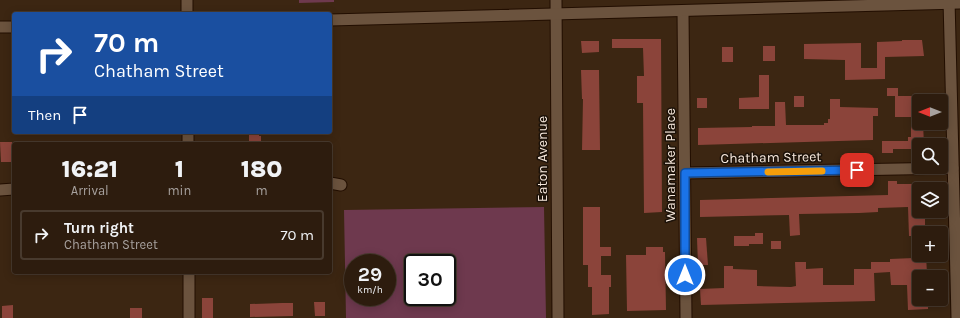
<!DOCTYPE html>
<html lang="en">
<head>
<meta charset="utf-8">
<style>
	:root { --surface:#2d1c0e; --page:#39291c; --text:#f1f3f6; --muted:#a7a19e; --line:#483a2e }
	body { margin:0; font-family:Karla,sans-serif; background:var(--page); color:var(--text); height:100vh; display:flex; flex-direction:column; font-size:15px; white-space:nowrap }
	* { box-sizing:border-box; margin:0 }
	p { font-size:13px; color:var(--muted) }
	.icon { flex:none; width:22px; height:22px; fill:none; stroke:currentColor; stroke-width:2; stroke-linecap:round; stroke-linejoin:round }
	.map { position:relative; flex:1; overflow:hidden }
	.side { position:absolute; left:12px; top:142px; width:320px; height:132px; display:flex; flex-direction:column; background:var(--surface); border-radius:4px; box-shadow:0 2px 10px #0003,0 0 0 1px var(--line) }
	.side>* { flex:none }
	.top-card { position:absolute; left:12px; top:12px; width:320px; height:122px; border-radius:4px; box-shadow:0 2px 10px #0003,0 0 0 1px var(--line); background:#1a4fa0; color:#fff; overflow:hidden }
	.needle { width:26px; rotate:270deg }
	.tools { position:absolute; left:912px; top:94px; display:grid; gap:8px }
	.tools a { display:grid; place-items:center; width:36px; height:36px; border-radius:4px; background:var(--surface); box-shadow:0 2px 10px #0003,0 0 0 1px var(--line); font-size:20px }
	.speed { position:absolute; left:344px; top:254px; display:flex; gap:8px; font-size:20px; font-weight:700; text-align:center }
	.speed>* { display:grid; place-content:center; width:52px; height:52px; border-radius:50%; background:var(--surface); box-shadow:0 2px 10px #0003,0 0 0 1px var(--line); line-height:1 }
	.speed small { font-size:10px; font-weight:400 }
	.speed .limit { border:2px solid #111; border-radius:6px; background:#fff; color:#111 }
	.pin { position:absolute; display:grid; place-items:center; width:34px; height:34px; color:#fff; margin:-17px; border-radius:8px; box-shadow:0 2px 6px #0006 }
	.me { position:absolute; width:44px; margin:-22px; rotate:0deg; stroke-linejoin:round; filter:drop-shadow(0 0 3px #0008) }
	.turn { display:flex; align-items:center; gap:14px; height:84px; padding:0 16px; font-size:18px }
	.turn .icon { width:52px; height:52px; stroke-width:2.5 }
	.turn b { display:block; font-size:28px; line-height:34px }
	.then { display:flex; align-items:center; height:38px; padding:0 16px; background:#0003; gap:8px; font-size:15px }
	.eta { display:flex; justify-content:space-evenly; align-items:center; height:68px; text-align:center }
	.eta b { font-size:24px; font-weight:800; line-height:28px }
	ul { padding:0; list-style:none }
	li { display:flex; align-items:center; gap:12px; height:50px; margin:0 8px 6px; padding:0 8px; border:2px solid var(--line); border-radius:4px }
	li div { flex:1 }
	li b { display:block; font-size:15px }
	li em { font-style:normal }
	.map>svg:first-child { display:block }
	.green { fill:#6e394e; fill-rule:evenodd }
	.building { fill:#8b443a }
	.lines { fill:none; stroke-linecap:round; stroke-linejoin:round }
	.street-casing { stroke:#220e00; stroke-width:13 }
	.street { stroke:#6b533e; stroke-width:11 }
	.route-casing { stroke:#114b97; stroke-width:10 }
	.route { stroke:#1a73e8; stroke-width:7 }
	.slow { stroke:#f59e0b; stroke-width:7 }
	.labels { text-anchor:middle; stroke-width:3; stroke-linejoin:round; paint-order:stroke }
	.street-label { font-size:14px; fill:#f7e8dc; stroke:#1c1209 }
</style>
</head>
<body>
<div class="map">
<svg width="960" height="318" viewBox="0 0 960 318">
	<rect width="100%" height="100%" fill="#3c2612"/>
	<!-- green -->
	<g class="green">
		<polygon points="299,0 334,0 334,2 299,3"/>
		<path d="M544 207 546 318H346L344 210ZM353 263H387V297H353ZM413 263H447V297H413Z"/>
	</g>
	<!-- building -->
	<g class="building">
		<polygon points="612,39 661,39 662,212 644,213 643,103 637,103 637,76 644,76 643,48 612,48"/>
		<polygon points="902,40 922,40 924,56 885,57 885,79 845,80 845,60 804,59 804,44 861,43 861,68 877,68 877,42 902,41"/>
		<polygon points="581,41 599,41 599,52 582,53"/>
		<rect x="763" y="46" width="12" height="15"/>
		<rect x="722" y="47" width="11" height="15"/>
		<polygon points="581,70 599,70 600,150 582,150 583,99 582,99"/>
		<polygon points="759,75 769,75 769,109 739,109 739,98 759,97"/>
		<polygon points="887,88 898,88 898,96 919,96 919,123 923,123 924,145 919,145 919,149 893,149 893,153 882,153 882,141 908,141 908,137 911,137 911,117 895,117 895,96 887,96"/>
		<rect x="794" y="96" width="10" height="11"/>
		<rect x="697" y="98" width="10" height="10"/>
		<polygon points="830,99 840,99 840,107 878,108 878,116 873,116 873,140 698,145 698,128 752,127 752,126 775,126 775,102 785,102 786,125 824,125 824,123 828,123 828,119 830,119"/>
		<polygon points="249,132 259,132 259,136 261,136 261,144 249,144"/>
		<polygon points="0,142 12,142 12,162 1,162"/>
		<polygon points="888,181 897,181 897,184 919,184 919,211 925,211 925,233 919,233 919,236 909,236 908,207 878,208 878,212 859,213 799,214 800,235 790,236 789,215 700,217 700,200 888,195"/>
		<polygon points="583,207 600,207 600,247 611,247 611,256 601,256 601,275 611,275 611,287 609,287 609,314 592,315 592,287 588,287 588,265 583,265"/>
		<polygon points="755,233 763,233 763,244 749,244 749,246 734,246 734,236 755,236"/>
		<polygon points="697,238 706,238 708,265 698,265"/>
		<rect x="771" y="241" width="10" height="8"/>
		<polygon points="646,247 663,247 663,252 665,252 666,310 627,311 626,255 646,255"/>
		<polygon points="914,255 926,255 927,274 919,274 919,299 928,299 928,309 908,310 907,285 891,285 890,272 874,273 875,301 701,305 700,289 724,288 724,266 733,266 733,269 757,270 757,286 791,287 796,286 795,262 806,262 806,269 823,268 823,285 854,285 854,269 871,269 871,262 890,262 890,259 914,258"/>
		<rect x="202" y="298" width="11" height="20"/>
		<polygon points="314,302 325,302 325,316 315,316"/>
		<polygon points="282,303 293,303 293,316 250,317 250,304"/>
		<polygon points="13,305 13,318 2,318 2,306"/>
		<rect x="130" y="308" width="12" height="10"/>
	</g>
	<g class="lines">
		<!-- street casing -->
		<g class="street-casing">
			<g id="street">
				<polyline points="187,0 187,14"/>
				<polyline points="556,0 558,318"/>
				<polyline points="949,0 957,318"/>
				<polyline points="683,12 686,318"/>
				<polyline points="330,20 960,3"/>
				<polyline points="0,27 14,27"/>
				<polyline points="188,132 188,144"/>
				<polyline points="685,173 953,168"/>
				<polyline points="330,183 341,185"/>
				<polyline points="0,190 14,189"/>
				<polyline points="189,272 189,318"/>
			</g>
		</g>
		<!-- street -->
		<use href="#street" class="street"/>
	</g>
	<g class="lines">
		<!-- route casing -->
		<g class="route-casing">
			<polyline id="route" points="685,275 685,173 857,170"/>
		</g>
		<!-- route -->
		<use href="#route" class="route"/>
		<!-- slow -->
		<polyline class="slow" points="768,172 822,171"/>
	</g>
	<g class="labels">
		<!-- street labels -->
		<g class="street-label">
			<text transform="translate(771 157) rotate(-1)" y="5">Chatham Street</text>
			<text transform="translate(542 159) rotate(-90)" y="5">Eaton Avenue</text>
			<text transform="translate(670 165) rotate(-90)" y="5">Wanamaker Place</text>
		</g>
	</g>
</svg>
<div class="tools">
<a><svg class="needle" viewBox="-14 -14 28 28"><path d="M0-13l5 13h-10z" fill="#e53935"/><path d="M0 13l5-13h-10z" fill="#a7a19e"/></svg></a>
<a><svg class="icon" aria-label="search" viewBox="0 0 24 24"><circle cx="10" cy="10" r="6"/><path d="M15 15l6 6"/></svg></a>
<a><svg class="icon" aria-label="layers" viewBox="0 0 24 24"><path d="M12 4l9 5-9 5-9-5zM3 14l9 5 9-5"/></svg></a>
<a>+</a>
<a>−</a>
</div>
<div class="speed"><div>29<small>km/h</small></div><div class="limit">30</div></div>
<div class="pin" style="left:857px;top:170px;background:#d93025"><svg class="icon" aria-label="arrive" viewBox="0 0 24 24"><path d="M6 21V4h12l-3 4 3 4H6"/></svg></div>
<svg class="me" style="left:685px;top:275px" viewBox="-20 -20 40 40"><circle r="17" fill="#1a73e8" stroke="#fff" stroke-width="3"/><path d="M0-11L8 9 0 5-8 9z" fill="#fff"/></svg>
<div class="top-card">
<div class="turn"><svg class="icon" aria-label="right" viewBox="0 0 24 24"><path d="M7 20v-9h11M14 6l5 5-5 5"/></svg><div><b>70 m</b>Chatham Street</div></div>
<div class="then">Then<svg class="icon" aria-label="arrive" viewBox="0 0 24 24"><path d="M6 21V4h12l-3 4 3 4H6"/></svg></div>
</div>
<section class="side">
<div class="eta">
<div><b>16:21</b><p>Arrival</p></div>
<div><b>1</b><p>min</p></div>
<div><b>180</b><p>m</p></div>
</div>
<ul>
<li><svg class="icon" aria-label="right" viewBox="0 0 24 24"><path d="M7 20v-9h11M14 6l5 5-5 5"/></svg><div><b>Turn right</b><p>Chatham Street</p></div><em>70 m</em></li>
</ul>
</section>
</div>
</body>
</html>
